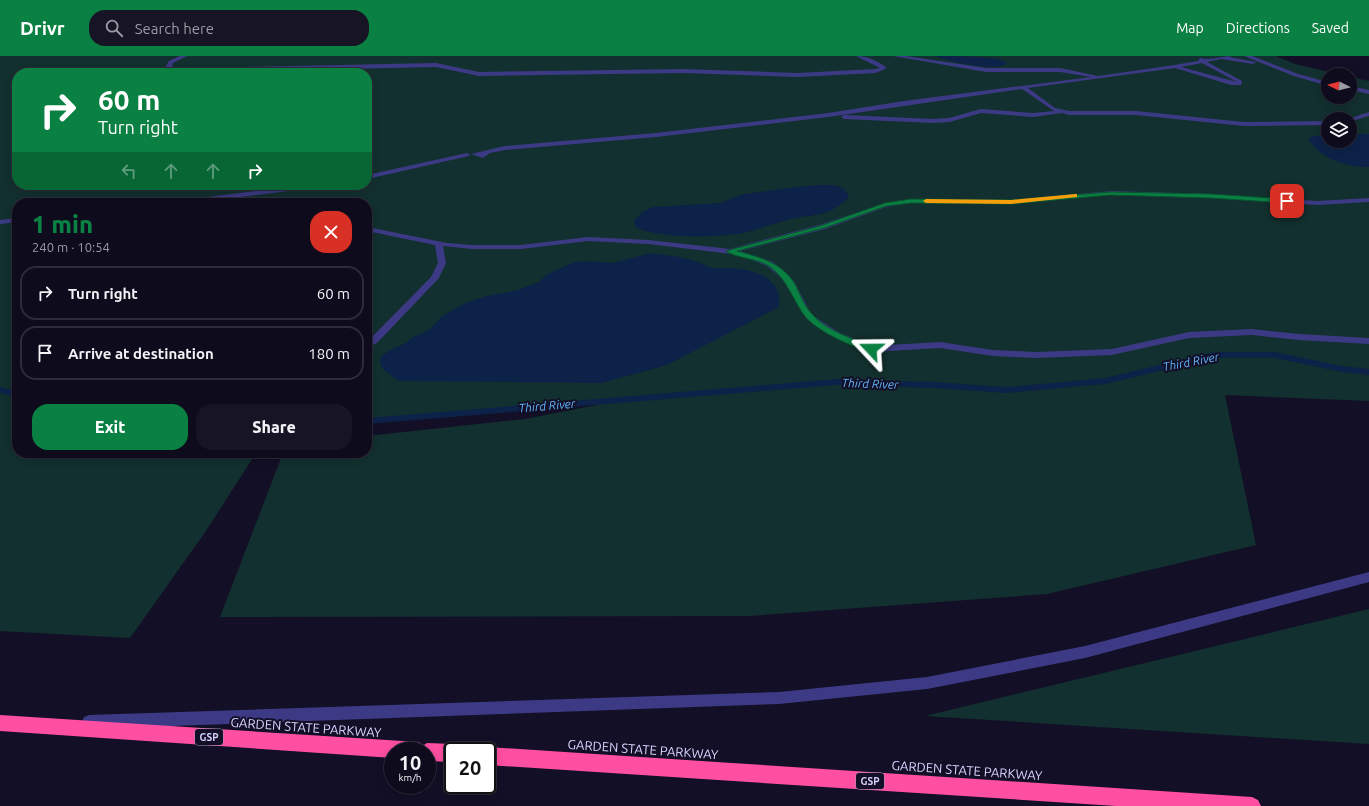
<!DOCTYPE html>
<html lang="en">
<head>
<meta charset="utf-8">
<style>
	:root { --surface:#0e0b1c; --page:#171425; --text:#f1f3f6; --muted:#9b9ba3; --line:#2e2b3b; --accent:#0b8043 }
	body { margin:0; font-family:Ubuntu,sans-serif; background:var(--page); color:var(--text); height:100vh; display:flex; flex-direction:column; font-size:15px; white-space:nowrap }
	* { box-sizing:border-box; margin:0 }
	p { font-size:13px; color:var(--muted) }
	.icon { flex:none; width:22px; height:22px; fill:none; stroke:currentColor; stroke-width:2; stroke-linecap:round; stroke-linejoin:round }
	.map { position:relative; flex:1; overflow:hidden }
	.side { position:absolute; left:12px; top:142px; width:360px; height:260px; display:flex; flex-direction:column; background:var(--surface); border-radius:16px; box-shadow:0 2px 10px #0003,0 0 0 1px var(--line) }
	.side>* { flex:none }
	.top-card { position:absolute; left:12px; top:12px; width:360px; height:122px; border-radius:16px; box-shadow:0 2px 10px #0003,0 0 0 1px var(--line); background:#0b8043; color:#fff; overflow:hidden }
	.needle { width:26px; rotate:276deg }
	.controls { position:absolute; left:1321px; top:12px; display:grid; gap:8px }
	.controls a { display:grid; place-items:center; width:36px; height:36px; border-radius:50%; background:var(--surface); box-shadow:0 2px 10px #0003,0 0 0 1px var(--line); font-size:20px }
	.speed { position:absolute; left:384px; top:686px; display:flex; gap:8px; font-size:20px; font-weight:700; text-align:center }
	.speed>* { display:grid; place-content:center; width:52px; height:52px; border-radius:50%; background:var(--surface); box-shadow:0 2px 10px #0003,0 0 0 1px var(--line); line-height:1 }
	.speed small { font-size:10px; font-weight:400 }
	.speed .limit { border:2px solid #111; border-radius:6px; background:#fff; color:#111 }
	.pin { position:absolute; display:grid; place-items:center; width:34px; height:34px; color:#fff; margin:-17px; border-radius:8px; box-shadow:0 2px 6px #0006 }
	.me { position:absolute; width:44px; margin:-22px; rotate:293deg; stroke-linejoin:round; filter:drop-shadow(0 0 3px #0008) }
	.turn { display:flex; align-items:center; gap:14px; height:84px; padding:0 20px; font-size:18px }
	.turn .icon { width:52px; height:52px; stroke-width:2.5 }
	.turn b { display:block; font-size:28px; line-height:34px }
	.lanes { display:flex; align-items:center; height:38px; padding:0 20px; background:#0003; justify-content:center; gap:20px; direction:ltr }
	.lanes .off { opacity:.35 }
	.round { display:grid; place-items:center; flex:none; width:42px; height:42px; border-radius:16px; background:var(--page) }
	.summary { display:flex; align-items:center; justify-content:space-between; height:68px; padding:0 20px }
	h1 { font-size:24px; font-weight:800; line-height:30px; color:var(--accent) }
	.cta { display:flex; gap:8px; margin-top:auto; padding:8px 20px }
	.cta a { flex:1; height:46px; border-radius:16px; background:var(--accent); color:#fff; font-size:16px; font-weight:800; line-height:46px; text-align:center }
	.cta a+a { background:var(--page); color:var(--text) }
	ul { padding:0; list-style:none }
	li { display:flex; align-items:center; gap:12px; height:54px; margin:0 8px 6px; padding:0 12px; border:2px solid var(--line); border-radius:16px }
	li div { flex:1 }
	li b { display:block; font-size:15px }
	li em { font-style:normal }
	header { display:flex; align-items:center; gap:24px; box-sizing:border-box; height:56px; padding:0 20px; background:var(--accent); color:#fff }
	header strong { font-size:19px }
	nav { display:flex; gap:22px; margin-inline-start:auto; font-size:14px }
	.search { width:280px; height:36px; background:var(--page); display:flex; align-items:center; gap:10px; box-sizing:border-box; padding:0 14px; border-radius:16px; color:var(--muted); font-size:15px }
	.map>svg:first-child { display:block }
	.green { fill:#12302f; fill-rule:evenodd }
	.water { fill:#0c2248 }
	.lines { fill:none; stroke-linecap:round; stroke-linejoin:round }
	.stream { fill:#0c2248; fill-rule:evenodd }
	.service { fill:#3d3a85; fill-rule:evenodd }
	.motorway { fill:#ff4fa3; fill-rule:evenodd }
	.route { fill:#0b8043; stroke:#07532c }
	.slow { fill:#f59e0b }
	.labels { text-anchor:middle; stroke-width:4; stroke-linejoin:round; paint-order:stroke }
	.shield { fill:#130f26; stroke:#9e99be; stroke-width:1 }
	.shield-label { font-size:10px; font-weight:bold; fill:#d9d4ff }
	.water-label { font-size:12px; font-style:italic; fill:#62b6ff; stroke:#130f26 }
	.near-street-label { font-size:13px; fill:#d9d4ff; stroke:#130f26 }
</style>
</head>
<body>
<header>
<strong>Drivr</strong>
<div class="search"><svg class="icon" aria-label="search" viewBox="0 0 24 24"><circle cx="10" cy="10" r="6"/><path d="M15 15l6 6"/></svg>Search here</div>
<nav><a>Map</a><a>Directions</a><a>Saved</a></nav>
</header>
<div class="map">
<svg width="1369" height="750" viewBox="0 0 1369 750">
	<rect width="100%" height="100%" fill="#130f26"/>
	<!-- green -->
	<g class="green">
		<path d="M0 0H1276L1295 8 1342 19H1328V41H1350V21L1369 25V345L1225 339 1256 489 1047 538 750 560 220 561 283 397H367V380L525 363 622 344 367 365V147H17V397H256L206 475 130 582 0 575ZM17 17H367V129H17ZM1328 63H1350V85H1328Z"/>
		<polygon points="1369,553 1369,688 925,660"/>
	</g>
	<!-- water -->
	<g class="water">
		<path d="M935 0C953 0 993 0 1007 6 1001 18 946 5 935 0Z"/>
		<path d="M1328 78V85H1350V78H1369V111C1346 111 1324 104 1309 85L1310 81Z"/>
		<path d="M819 129C831 129 846 128 849 141 829 161 815 158 791 163 775 167 759 173 743 177 716 182 659 183 635 171L634 165 642 156 653 151 720 147 744 138 795 131Z"/>
		<path d="M651 197C668 199 683 201 699 206 704 208 708 211 713 212 718 213 723 212 729 212 753 213 783 221 779 251L667 309 602 327 399 325 385 315 381 310 380 305 381 300 392 293 406 287 413 281 429 274 441 261 465 247 487 240 518 234 539 226 548 218 574 206 593 205 612 207Z"/>
	</g>
	<g class="lines">
		<!-- stream -->
		<g class="stream">
			<polygon points="1214,296 1275,296 1342,310 1369,313 1369,319 1342,316 1275,302 1214,302 1105,328 1007,337 933,332 837,329 367,368 367,362 837,323 933,326 1007,331 1105,322"/>
			<polygon points="0,331 17,335 17,341 0,337"/>
		</g>
		<!-- service -->
		<g class="service">
			<path d="M180 0H187L173 7 172 12H192L436 7 479 16 683 13 798 17 875 13 880 12 856 0C868 0 878 5 887 12L876 17 798 21 683 17 479 20 436 11 192 16 168 14 166 10 169 5Z"/>
			<path d="M893 0H906L986 12H1060L1098 20 1168 10 1198 5 1200 2C1209 5 1222 0 1232 0L1229 1 1256 6 1253 8 1221 3 1207 6 1242 25 1241 29H1231L1175 12 1028 32 1055 52 1069 55H1136L1244 66 1328 65V69L1244 70 1136 59H1069L1062 57 1033 61 981 57 950 66 933 67 844 63 841 61 844 59 933 63 949 62 981 53 1033 57 1054 55 1022 33 828 61 656 81 505 94 490 97 483 102 471 98 505 90 656 77 828 57 904 45 1091 21 1060 16H986ZM1202 7 1237 26 1181 11Z"/>
			<polygon points="1244,0 1252,0 1298,18 1328,26 1328,30 1294,20"/>
			<polygon points="1350,30 1369,34 1369,38 1350,34"/>
			<polygon points="1369,56 1369,60 1352,65 1350,66 1350,63 1348,63"/>
			<polygon points="467,97 470,99 469,100 367,123 367,119"/>
			<polygon points="305,129 325,129 322,131 192,147 172,147 175,145"/>
			<polygon points="1111,135 1210,138 1317,145 1369,142 1369,146 1317,149 1210,142 1111,139 1011,148 911,147 886,151 825,173 740,195 773,206 794,225 811,258 818,263 838,276 872,290 940,286 993,294 1036,296 1112,293 1189,276 1252,273 1299,278 1369,282 1369,288 1299,284 1252,279 1189,282 1112,299 1036,302 993,300 940,292 871,296 832,280 812,267 805,261 788,228 778,219 767,210 740,199 648,188 588,185 521,193 472,193 443,190 446,207 439,222 378,286 367,293 367,286 431,221 438,207 435,189 367,175 367,171 447,187 472,189 521,189 588,181 648,184 730,193 819,169 883,148 911,143 1011,144"/>
			<polygon points="17,162 17,166 0,168 0,164"/>
			<polygon points="1369,516 1369,526 1085,602 927,633 779,648 89,673 84,671 82,666 84,661 89,659 779,636 927,621 1085,590"/>
		</g>
		<!-- motorway -->
		<g class="motorway">
			<polygon points="0,659 418,686 424,689 427,687 453,688 459,691 461,695 453,695 453,706 427,705 427,695 393,695 393,702 0,675"/>
			<polygon points="487,691 1252,741 1258,744 1261,750 1116,750 487,709 487,695 480,695"/>
		</g>
	</g>
	<!-- route -->
	<path class="route" d="M1111 136 1210 138 1287 143 1290 145 1287 147 1210 142 1111 139 1011 148 911 147 886 150 824 172 737 195C760 201 782 207 795 228 800 238 804 250 812 258 826 275 854 283 874 291V295L871 296C852 291 816 275 804 259 792 242 787 223 769 210 756 202 735 202 726 195L820 170 885 147 911 143 1011 144Z"/>
	<!-- slow -->
	<polygon class="slow" points="1075,138 1077,138 1077,141 1011,148 926,147 923,145 926,143 1011,144"/>
	<g class="labels">
		<!-- shield labels -->
		<g class="shield">
			<rect x="195" y="673" width="28" height="16" rx="3"/>
			<rect x="856" y="717" width="28" height="16" rx="3"/>
		</g>
		<g class="shield-label">
			<text x="209" y="685">GSP</text>
			<text x="870" y="729">GSP</text>
		</g>
		<!-- water labels -->
		<g class="water-label">
			<text transform="translate(1191 306) rotate(-11)" y="4">Third River</text>
			<text transform="translate(870 328) rotate(2)" y="4">Third River</text>
			<text transform="translate(547 350) rotate(-5)" y="4">Third River</text>
		</g>
		<!-- near-street labels -->
		<g class="near-street-label">
			<text transform="translate(306 671) rotate(4)" y="5">GARDEN STATE PARKWAY</text>
			<text transform="translate(643 693) rotate(4)" y="5">GARDEN STATE PARKWAY</text>
			<text transform="translate(967 714) rotate(4)" y="5">GARDEN STATE PARKWAY</text>
		</g>
	</g>
</svg>
<div class="controls">
<a><svg class="needle" viewBox="-14 -14 28 28"><path d="M0-13l5 13h-10z" fill="#e53935"/><path d="M0 13l5-13h-10z" fill="#9b9ba3"/></svg></a>
<a><svg class="icon" aria-label="layers" viewBox="0 0 24 24"><path d="M12 4l9 5-9 5-9-5zM3 14l9 5 9-5"/></svg></a>
</div>
<div class="speed"><div>10<small>km/h</small></div><div class="limit">20</div></div>
<div class="pin" style="left:1287px;top:145px;background:#d93025"><svg class="icon" aria-label="arrive" viewBox="0 0 24 24"><path d="M6 21V4h12l-3 4 3 4H6"/></svg></div>
<svg class="me" style="left:871px;top:293px" viewBox="-20 -20 40 40"><path d="M0-17L14 15 0 8-14 15z" fill="#0b8043" stroke="#fff" stroke-width="4"/></svg>
<div class="top-card">
<div class="turn"><svg class="icon" aria-label="right" viewBox="0 0 24 24"><path d="M7 20v-9h11M14 6l5 5-5 5"/></svg><div><b>60 m</b>Turn right</div></div>
<div class="lanes"><svg class="icon off" aria-label="left" viewBox="0 0 24 24"><path d="M17 20v-9H6M10 6l-5 5 5 5"/></svg><svg class="icon off" aria-label="ahead" viewBox="0 0 24 24"><path d="M12 20V5M6 11l6-6 6 6"/></svg><svg class="icon off" aria-label="ahead" viewBox="0 0 24 24"><path d="M12 20V5M6 11l6-6 6 6"/></svg><svg class="icon" aria-label="right" viewBox="0 0 24 24"><path d="M7 20v-9h11M14 6l5 5-5 5"/></svg></div>
</div>
<section class="side">
<div class="summary"><div><h1>1 min</h1><p>240 m · 10:54</p></div><a class="round" style="background:#d93025;color:#fff"><svg class="icon" aria-label="close" viewBox="0 0 24 24"><path d="M6 6l12 12M18 6L6 18"/></svg></a></div>
<ul>
<li><svg class="icon" aria-label="right" viewBox="0 0 24 24"><path d="M7 20v-9h11M14 6l5 5-5 5"/></svg><div><b>Turn right</b></div><em>60 m</em></li>
<li><svg class="icon" aria-label="arrive" viewBox="0 0 24 24"><path d="M6 21V4h12l-3 4 3 4H6"/></svg><div><b>Arrive at destination</b></div><em>180 m</em></li>
</ul>
<div class="cta"><a>Exit</a><a>Share</a></div>
</section>
</div>
</body>
</html>
